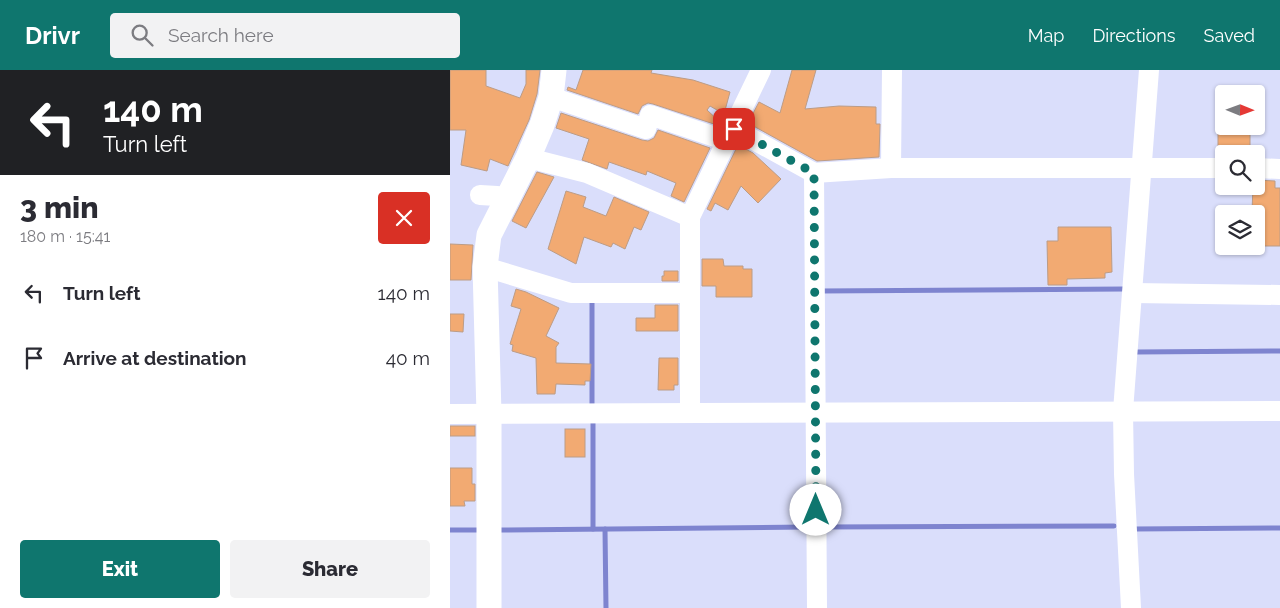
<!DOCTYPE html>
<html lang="en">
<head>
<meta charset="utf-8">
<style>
	:root { --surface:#fff; --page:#f2f2f3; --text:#2b2b33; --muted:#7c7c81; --accent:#0f766e }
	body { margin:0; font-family:Raleway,sans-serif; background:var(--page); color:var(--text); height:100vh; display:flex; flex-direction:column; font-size:19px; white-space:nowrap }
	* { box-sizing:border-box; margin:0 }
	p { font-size:16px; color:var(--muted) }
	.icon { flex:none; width:28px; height:28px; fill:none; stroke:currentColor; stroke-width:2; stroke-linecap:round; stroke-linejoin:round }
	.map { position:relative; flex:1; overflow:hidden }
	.side { display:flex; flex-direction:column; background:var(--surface); width:450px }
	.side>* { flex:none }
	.hud { background:#202124; color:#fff; overflow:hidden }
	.needle { width:32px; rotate:91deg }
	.buttons { position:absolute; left:765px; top:15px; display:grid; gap:10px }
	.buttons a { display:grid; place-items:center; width:50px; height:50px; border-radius:5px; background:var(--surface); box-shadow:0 1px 4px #0004; font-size:25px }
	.pin { position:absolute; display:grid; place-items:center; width:42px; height:42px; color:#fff; margin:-21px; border-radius:10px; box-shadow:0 2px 8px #0006 }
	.me { position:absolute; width:55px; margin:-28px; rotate:0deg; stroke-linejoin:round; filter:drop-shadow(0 0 4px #0008) }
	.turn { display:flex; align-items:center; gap:18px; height:105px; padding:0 20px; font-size:22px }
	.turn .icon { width:65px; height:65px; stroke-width:2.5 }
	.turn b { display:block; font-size:35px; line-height:42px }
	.round { display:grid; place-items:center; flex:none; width:52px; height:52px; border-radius:5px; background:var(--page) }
	.head { display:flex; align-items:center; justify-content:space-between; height:85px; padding:0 20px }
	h1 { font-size:30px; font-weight:800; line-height:38px }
	.action { display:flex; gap:10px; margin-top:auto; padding:10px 20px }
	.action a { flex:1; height:58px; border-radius:5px; background:var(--accent); color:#fff; font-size:20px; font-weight:800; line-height:58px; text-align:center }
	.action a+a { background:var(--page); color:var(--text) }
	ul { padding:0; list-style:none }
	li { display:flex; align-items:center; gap:15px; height:65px; padding:0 20px }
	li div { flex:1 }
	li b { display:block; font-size:19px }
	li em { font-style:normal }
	header { display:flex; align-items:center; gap:30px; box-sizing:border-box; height:70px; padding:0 25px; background:var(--accent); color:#fff }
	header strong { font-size:24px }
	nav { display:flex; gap:28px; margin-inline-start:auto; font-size:18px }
	.search { width:350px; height:45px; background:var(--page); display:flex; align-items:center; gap:12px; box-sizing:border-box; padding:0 18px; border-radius:5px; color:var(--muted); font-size:19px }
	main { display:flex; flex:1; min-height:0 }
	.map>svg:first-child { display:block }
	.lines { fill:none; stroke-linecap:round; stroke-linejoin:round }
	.stream { stroke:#7e84cf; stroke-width:5 }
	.building { fill:#f2aa72; stroke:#bc9c86 }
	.minor { stroke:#fff; stroke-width:20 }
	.tertiary { stroke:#fff; stroke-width:25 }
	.route { stroke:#0f766e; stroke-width:9; stroke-dasharray:0 16.2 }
</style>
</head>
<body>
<header>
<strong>Drivr</strong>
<div class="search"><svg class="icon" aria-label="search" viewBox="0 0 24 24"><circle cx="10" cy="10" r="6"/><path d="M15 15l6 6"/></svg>Search here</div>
<nav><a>Map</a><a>Directions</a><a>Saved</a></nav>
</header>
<main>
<section class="side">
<div class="hud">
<div class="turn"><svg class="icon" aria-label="left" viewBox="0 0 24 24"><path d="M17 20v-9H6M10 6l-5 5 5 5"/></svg><div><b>140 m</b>Turn left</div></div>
</div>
<div class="head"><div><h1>3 min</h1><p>180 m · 15:41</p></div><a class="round" style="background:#d93025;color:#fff"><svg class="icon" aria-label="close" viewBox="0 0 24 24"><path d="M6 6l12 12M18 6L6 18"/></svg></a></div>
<ul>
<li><svg class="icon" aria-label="left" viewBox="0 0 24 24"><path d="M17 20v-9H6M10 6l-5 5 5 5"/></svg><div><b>Turn left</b></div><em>140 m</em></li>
<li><svg class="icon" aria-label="arrive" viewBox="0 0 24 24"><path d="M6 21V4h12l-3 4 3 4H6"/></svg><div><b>Arrive at destination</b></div><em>40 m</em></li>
</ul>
<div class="action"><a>Exit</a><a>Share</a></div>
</section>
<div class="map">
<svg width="830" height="538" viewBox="0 0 830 538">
	<rect width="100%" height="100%" fill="#dadefb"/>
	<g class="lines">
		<!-- stream -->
		<g class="stream">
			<polyline points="370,221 674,219"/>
			<polyline points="142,228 142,338"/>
			<polyline points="686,282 830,281"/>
			<polyline points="143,349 143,459"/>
			<polyline points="372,457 664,456"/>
			<polyline points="155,459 156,538"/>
			<polyline points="684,459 830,458"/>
			<polyline points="0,460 29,460"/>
			<polyline points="49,460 357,457"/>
		</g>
	</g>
	<!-- building -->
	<g class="building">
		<polygon points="0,0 36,0 36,16 70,28 76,14 76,0 90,0 87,24 79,50 58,96 40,89 37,101 11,95 16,60 0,60"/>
		<polygon points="133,0 202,0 201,3 243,10 280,22 274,44 260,36 257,40 271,53 270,56 203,34 198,33 192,36 188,44 117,20 118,17 126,20"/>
		<polygon points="342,0 366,0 355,39 389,36 426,37 426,54 430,54 429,87 367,91 298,53 309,32 330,43"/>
		<polygon points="111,43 192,70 198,71 204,68 208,60 260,78 234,132 221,126 226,113 197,101 196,105 159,92 157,99 132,90 139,69 106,58"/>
		<rect x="768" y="56" width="32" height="28"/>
		<polygon points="288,75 303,83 331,109 308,133 291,116 278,140 265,133 261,141 257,139"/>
		<polygon points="87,102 104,107 76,158 62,151"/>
		<polygon points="806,110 825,111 825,118 830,118 830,176 806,176 806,142 802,142 803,116 806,116"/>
		<polygon points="116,121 136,127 133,137 156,146 164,127 199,142 191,160 184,157 175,179 163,173 161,177 134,167 126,194 98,179"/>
		<polygon points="608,157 661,157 662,202 655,203 655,208 617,209 617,215 598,215 597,171 608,171"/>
		<polygon points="0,174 23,175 21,210 0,210"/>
		<polygon points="252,189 273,189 274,196 293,196 293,199 302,199 302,227 266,227 266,216 252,216"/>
		<polygon points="214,201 228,201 228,211 212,211 212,206 214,206"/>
		<polygon points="66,219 76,222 109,238 96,266 109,273 106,277 106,293 141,294 140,311 135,311 135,315 106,314 105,324 87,324 86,288 62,281 63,275 60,274 71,239 61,236"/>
		<polygon points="205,235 228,235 228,261 186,261 186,248 205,248"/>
		<polygon points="0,244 14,244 13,262 0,261"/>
		<polygon points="209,288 228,288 228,315 224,315 224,320 208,320"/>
		<rect x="0" y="356" width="25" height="10"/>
		<rect x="115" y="359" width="20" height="28"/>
		<polygon points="0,398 22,398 22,414 25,414 25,431 14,431 15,436 0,436"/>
	</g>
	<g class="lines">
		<!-- minor -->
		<g class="minor">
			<polyline points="101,27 196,59 200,45 277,71"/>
			<polyline points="284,59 364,103 441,98 774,98"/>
			<polyline points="78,88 137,103 240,147"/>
			<polyline points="441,98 442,0"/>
			<polyline points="806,98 830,99"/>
			<polyline points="364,103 367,538"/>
			<polyline points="30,125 47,126 55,130"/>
			<polyline points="35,197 121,223 240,223"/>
			<polyline points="683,223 830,225"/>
			<polyline points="240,342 240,147 311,0"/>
			<polyline points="0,344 830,341"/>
			<polyline points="681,538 674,404 673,341 699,0"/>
		</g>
		<!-- tertiary -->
		<polyline class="tertiary" points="39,538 39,344 35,197 39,165 78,88 92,55 101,27 104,0"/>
	</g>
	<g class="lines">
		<!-- route -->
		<polyline class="route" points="284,59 364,103 366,440"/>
	</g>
</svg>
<div class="buttons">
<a><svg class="needle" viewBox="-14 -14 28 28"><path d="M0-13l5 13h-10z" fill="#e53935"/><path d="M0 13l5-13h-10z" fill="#7c7c81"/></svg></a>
<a><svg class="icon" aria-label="search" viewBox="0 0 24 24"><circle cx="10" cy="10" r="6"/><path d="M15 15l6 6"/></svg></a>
<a><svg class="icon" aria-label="layers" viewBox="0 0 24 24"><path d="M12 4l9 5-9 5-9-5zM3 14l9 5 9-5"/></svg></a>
</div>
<div class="pin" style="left:284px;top:59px;background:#d93025"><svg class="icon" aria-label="arrive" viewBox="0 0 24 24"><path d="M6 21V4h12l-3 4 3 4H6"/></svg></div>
<svg class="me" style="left:366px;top:440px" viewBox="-20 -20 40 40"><circle r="19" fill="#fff"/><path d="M0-13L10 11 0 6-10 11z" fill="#0f766e"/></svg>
</div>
</main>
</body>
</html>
